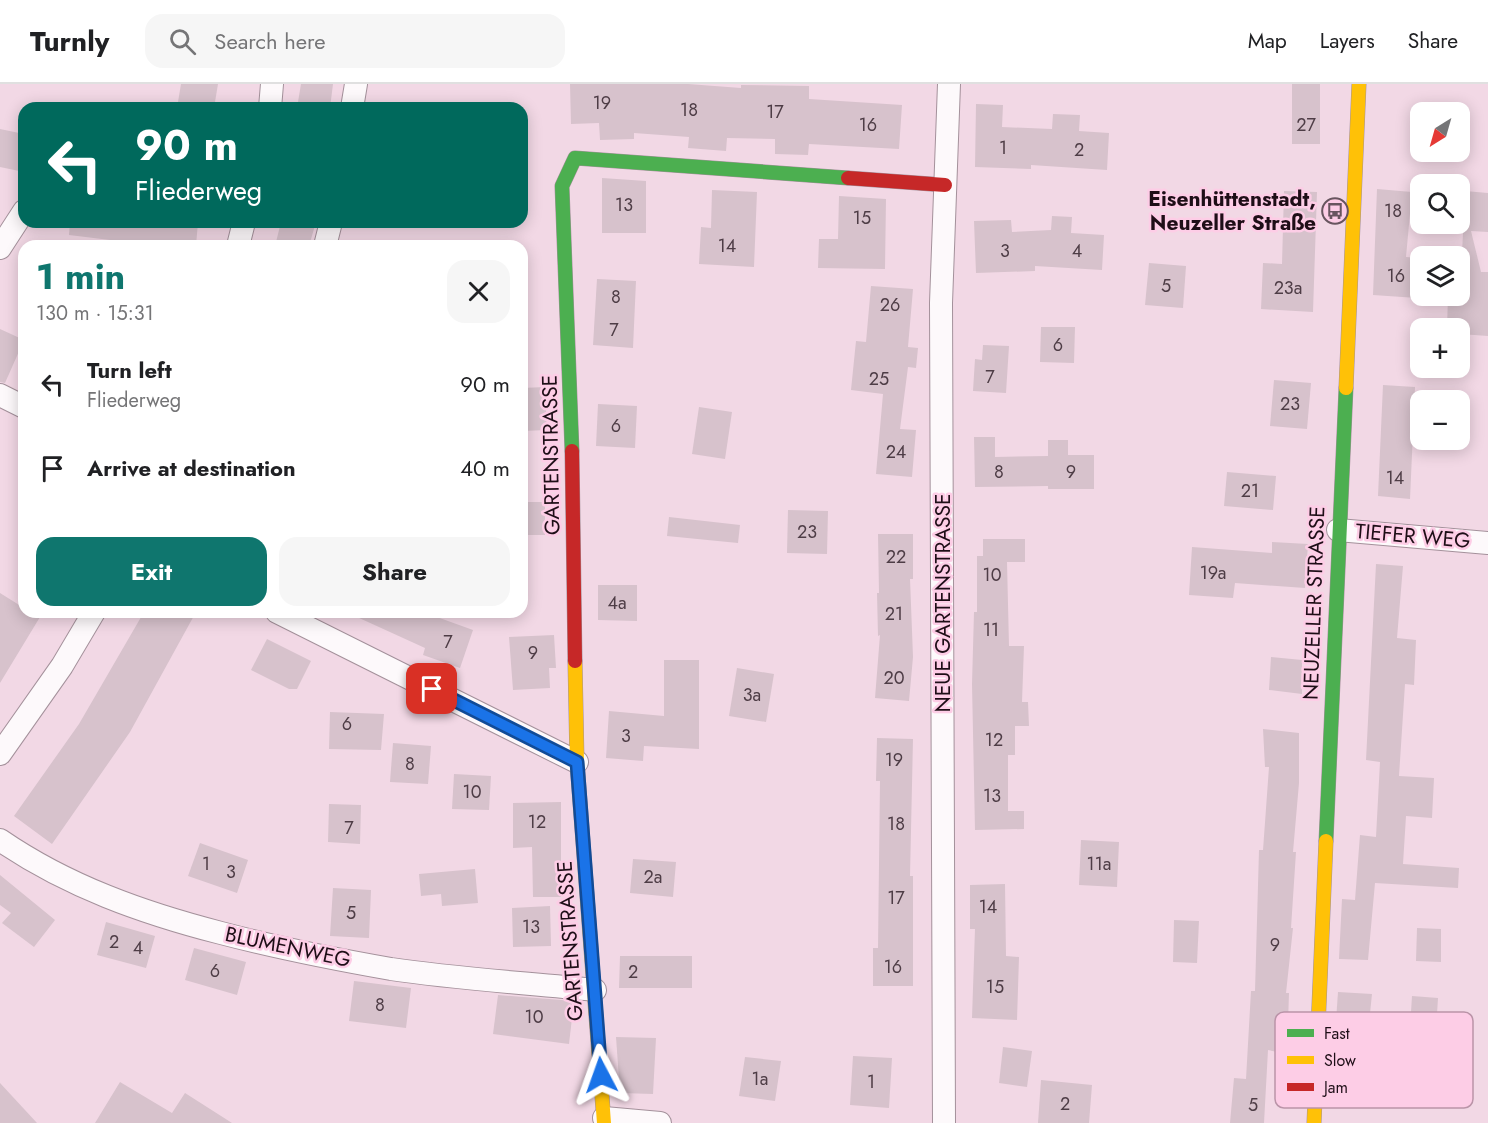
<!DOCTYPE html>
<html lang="en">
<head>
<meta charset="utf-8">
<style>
	:root { --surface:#fff; --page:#f6f6f6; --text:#202124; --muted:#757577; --line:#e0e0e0; --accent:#0f766e }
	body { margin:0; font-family:Jost,sans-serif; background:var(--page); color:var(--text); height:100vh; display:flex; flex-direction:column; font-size:22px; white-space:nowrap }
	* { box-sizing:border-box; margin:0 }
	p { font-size:20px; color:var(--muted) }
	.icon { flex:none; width:33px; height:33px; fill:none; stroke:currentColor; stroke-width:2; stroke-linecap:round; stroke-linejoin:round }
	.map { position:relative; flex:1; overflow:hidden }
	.sheet { position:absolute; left:18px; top:156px; width:510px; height:378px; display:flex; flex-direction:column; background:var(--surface); border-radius:18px; box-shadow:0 3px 15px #0003 }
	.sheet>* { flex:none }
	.hud { position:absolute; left:18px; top:18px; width:510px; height:126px; border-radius:18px; box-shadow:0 3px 15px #0003; background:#00695c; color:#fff; overflow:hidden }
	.needle { width:39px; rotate:217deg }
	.controls { position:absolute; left:1410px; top:18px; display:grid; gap:12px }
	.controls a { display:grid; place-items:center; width:60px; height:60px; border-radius:12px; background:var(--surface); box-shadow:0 3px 15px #0003; font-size:30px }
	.pin { position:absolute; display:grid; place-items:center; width:51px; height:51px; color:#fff; margin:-26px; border-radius:12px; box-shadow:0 3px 9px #0006 }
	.me { position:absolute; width:66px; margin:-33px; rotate:356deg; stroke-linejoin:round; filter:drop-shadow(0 0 4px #0008) }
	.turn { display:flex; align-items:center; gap:21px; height:126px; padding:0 18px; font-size:27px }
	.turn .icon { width:78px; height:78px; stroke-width:2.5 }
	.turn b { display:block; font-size:42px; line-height:51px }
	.round { display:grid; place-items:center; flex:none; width:63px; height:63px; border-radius:18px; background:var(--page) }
	.summary { display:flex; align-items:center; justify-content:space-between; height:102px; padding:0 18px }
	h1 { font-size:36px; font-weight:700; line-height:45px; color:var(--accent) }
	.primary-button { display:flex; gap:12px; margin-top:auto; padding:12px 18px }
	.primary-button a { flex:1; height:69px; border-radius:18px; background:var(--accent); color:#fff; font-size:24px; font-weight:700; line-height:69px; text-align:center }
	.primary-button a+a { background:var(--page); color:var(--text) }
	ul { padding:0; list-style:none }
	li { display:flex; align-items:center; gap:18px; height:84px; padding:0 18px }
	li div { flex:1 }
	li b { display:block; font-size:22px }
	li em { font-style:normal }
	header { display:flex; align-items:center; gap:36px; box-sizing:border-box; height:84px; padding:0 30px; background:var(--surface); border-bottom:2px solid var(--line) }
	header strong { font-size:28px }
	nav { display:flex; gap:33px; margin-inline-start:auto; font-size:21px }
	.search { width:420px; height:54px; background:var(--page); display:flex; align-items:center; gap:15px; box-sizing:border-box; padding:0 21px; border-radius:18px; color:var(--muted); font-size:22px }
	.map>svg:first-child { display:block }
	.building { fill:#d7c2cc }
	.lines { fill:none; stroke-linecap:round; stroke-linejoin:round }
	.street-casing { stroke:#a4919b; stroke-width:24 }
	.fast-casing { stroke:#a4919b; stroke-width:15 }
	.slow-casing { stroke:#a4919b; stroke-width:15 }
	.jam-casing { stroke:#a4919b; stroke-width:15 }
	.street { stroke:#fdf9fb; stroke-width:22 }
	.fast { stroke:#4caf50; stroke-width:14 }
	.slow { stroke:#ffc107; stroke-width:14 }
	.jam { stroke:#c62828; stroke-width:14 }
	.route-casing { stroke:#114b97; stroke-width:15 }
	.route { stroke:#1a73e8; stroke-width:10 }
	.labels { text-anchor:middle; stroke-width:5; stroke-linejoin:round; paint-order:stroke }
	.number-label { font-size:18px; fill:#4e3d46 }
	.poi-label { font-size:21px; font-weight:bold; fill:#1e0e17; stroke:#fdcde6; text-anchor:end }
	.street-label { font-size:21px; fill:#1e0e17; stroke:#fdcde6 }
	.key { fill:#fdcde6; stroke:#ba94a8; stroke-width:1.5 }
	.key-label { font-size:16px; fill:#1e0e17 }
</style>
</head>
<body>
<header>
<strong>Turnly</strong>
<div class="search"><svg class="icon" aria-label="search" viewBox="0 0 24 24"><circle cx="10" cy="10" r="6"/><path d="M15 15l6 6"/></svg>Search here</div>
<nav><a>Map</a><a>Layers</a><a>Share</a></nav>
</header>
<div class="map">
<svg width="1488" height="1039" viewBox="0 0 1488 1039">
	<rect width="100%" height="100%" fill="#f2d8e5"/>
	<!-- building -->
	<g class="building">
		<polygon points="181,0 218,0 214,24 177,24"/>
		<polygon points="301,0 333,0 330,24 297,24"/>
		<polygon points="570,0 688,0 741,4 741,1 809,2 809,15 902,21 899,65 809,60 808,71 775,70 775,55 727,54 726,67 688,64 689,53 634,49 634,55 600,56 599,39 571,40"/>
		<rect x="1292" y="0" width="28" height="60"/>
		<polygon points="976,20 1003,21 1002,43 1052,45 1053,30 1080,31 1079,47 1109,49 1107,86 1031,81 1031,85 975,83"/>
		<polygon points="0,45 24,50 24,88 0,83"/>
		<polygon points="602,94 646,97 646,149 602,149"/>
		<polygon points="1377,105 1412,108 1406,173 1420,174 1417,214 1373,211"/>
		<polygon points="712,106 757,108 754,183 699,180 701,143 711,144"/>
		<polygon points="1284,107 1317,108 1313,228 1261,225 1263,179 1282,180"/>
		<polygon points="1465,107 1488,109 1488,148 1471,147 1481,188 1488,188 1488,252 1460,250 1460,244 1447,244 1448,212 1460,212"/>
		<polygon points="839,112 886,115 885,185 818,184 819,155 838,155"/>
		<polygon points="1052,132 1072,133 1071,149 1104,151 1102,186 1035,182 1035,187 976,189 974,137 1011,136 1012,148 1051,146"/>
		<polygon points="70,138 198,138 196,162 159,162 69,151"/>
		<polygon points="281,138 316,138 309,162 275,162"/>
		<polygon points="1149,179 1186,182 1183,224 1145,221"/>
		<polygon points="597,195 636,197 633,264 593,261"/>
		<polygon points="871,202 913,205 908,263 918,264 916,284 908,283 900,345 916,346 912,393 876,390 883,310 851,306 856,257 866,258"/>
		<polygon points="1041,243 1075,243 1074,279 1040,278"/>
		<polygon points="0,245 24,256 5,299 0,298"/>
		<polygon points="983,261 1009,262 1006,309 973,307 975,275 982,276"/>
		<polygon points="1274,296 1311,299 1307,345 1270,342"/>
		<polygon points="1383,301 1415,303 1410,415 1378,412"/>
		<polygon points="545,303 547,346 522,347 522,304"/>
		<polygon points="598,320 637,322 635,364 596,362"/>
		<polygon points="699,323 732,328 725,375 692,370"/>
		<polygon points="974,353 995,353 995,373 1048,372 1048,356 1068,356 1068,371 1094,371 1094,405 1048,405 1048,402 975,403"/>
		<polygon points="1227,388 1276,392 1273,426 1224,422"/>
		<rect x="522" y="418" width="23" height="33"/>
		<polygon points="788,426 828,427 827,470 787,469"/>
		<polygon points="669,433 740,441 738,459 667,452"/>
		<polygon points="878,450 913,450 913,495 910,495 913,573 909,617 875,614 880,551 878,552 877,509 879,509"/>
		<polygon points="983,455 1025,455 1025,478 1007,478 1009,562 1024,562 1022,618 1028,618 1029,642 1015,642 1015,671 1008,671 1008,727 1024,727 1024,745 975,746 972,600 974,528 977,528 977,472 983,472"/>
		<polygon points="1272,458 1308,460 1305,504 1235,499 1233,514 1189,511 1192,463 1272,469"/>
		<polygon points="1376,480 1403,482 1397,554 1416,556 1414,601 1405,600 1399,692 1434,694 1432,734 1406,732 1403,780 1459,784 1458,804 1375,799 1368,876 1339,875 1342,815 1355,816 1360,751 1376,753 1380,678 1366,676"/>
		<polygon points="598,501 637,501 637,537 598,536"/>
		<polygon points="0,509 24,524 24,528 31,528 40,533 0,599"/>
		<polygon points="144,528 196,528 130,648 52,760 14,732 79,640"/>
		<polygon points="346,528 423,528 473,546 460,584 423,571 425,564"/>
		<polygon points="554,551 556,584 549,584 550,604 513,606 509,553"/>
		<polygon points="267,555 311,577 297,605 289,605 251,586"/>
		<polygon points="1271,573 1302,576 1302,610 1269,606"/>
		<polygon points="664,576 699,576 699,665 644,662 643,677 606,674 609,627 664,632"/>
		<polygon points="737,584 774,590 766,638 729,632"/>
		<polygon points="330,628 384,630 381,666 329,665"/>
		<polygon points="1263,645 1299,649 1299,699 1293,768 1296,768 1291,844 1293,844 1286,909 1289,909 1287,970 1268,966 1264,1039 1230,1039 1234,994 1246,995 1251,907 1255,907 1259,766 1263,766 1269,683 1265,683"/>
		<polygon points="877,654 913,655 910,792 913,792 913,902 873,902 873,864 878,864 880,697 876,697"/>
		<polygon points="393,659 431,662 428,700 390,698"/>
		<polygon points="454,690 491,692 489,726 452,725"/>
		<polygon points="561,718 561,813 533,813 532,763 513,764 513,719"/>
		<polygon points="329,720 361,721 360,760 328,758"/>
		<polygon points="1081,756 1119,758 1117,803 1079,801"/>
		<polygon points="200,759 248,776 237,809 188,792"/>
		<polygon points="633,775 676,778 673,813 630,809"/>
		<polygon points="475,785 478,819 442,822 441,810 421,812 419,790"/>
		<polygon points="0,791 55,836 34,863 2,839 11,829 0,821"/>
		<polygon points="1005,800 1006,872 1019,873 1017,936 972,934 975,845 970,845 970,801"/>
		<polygon points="333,804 371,806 369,854 330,852"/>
		<polygon points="550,822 551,862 513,863 512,824"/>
		<polygon points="1174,836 1199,837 1197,879 1173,878"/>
		<polygon points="106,838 155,852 146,884 97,871"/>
		<polygon points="1417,844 1441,845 1441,878 1416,877"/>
		<polygon points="194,864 246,878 237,911 185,896"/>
		<polygon points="620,872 692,872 692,904 619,904"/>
		<polygon points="354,897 411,904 406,944 349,937"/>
		<polygon points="1338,908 1372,910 1369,939 1336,937"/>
		<polygon points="498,911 574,917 569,960 493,950"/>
		<polygon points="1412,912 1438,914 1435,963 1409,961"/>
		<polygon points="616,953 656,954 653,1010 620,1009"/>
		<polygon points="1003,963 1032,967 1027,1003 999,999"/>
		<polygon points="853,972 892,974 889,1024 850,1021"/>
		<polygon points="745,973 781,977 775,1017 739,1012"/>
		<polygon points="1041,996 1092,1001 1089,1039 1038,1039"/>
		<polygon points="120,998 172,1029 185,1009 232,1039 95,1039"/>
		<polygon points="0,999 37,1039 0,1039"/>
	</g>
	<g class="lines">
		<!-- street casing -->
		<g class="street-casing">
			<g id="street">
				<polyline points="270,24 272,0"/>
				<polyline points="352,24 356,0"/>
				<polyline points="238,162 244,138"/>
				<polyline points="325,162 331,138"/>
				<polyline points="0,164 24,127"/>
				<polyline points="0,311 24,323"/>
				<polyline points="1338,446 1488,459"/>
				<polyline points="277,528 577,678"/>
				<polyline points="0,670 62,582 94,528"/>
				<path d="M0 756C67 802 143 829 221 849 278 864 334 875 391 885 458 895 528 899 595 906"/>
				<polyline points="604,1034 660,1039"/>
				<polyline points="944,1039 941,219 949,0"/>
			</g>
		</g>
		<!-- fast casing -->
		<g class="fast-casing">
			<g id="fast">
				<polyline points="572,367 562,102 575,74 848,94"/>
				<polyline points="1326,757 1346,304"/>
			</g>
		</g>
		<!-- slow casing -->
		<g class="slow-casing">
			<g id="slow">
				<polyline points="1346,304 1359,0"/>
				<polyline points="575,577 577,678 604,1039"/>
				<polyline points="1314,1039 1326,757"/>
			</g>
		</g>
		<!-- jam casing -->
		<g class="jam-casing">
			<g id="jam">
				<polyline points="848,94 945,101"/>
				<polyline points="572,367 575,577"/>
			</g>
		</g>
		<!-- street -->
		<use href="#street" class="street"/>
		<!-- fast -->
		<use href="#fast" class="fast"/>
		<!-- slow -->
		<use href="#slow" class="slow"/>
		<!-- jam -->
		<use href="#jam" class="jam"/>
	</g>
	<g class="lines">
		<!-- route casing -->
		<g class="route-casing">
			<polyline id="route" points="432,605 577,678 601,991"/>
		</g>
		<!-- route -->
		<use href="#route" class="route"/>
	</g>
	<!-- icons -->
	<defs>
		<g id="bus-ring" transform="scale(1.35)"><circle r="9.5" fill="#fdcde6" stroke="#68555f" stroke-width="1.5"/><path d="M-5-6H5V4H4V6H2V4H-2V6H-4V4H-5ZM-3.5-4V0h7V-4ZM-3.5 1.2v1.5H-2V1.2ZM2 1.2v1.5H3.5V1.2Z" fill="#68555f"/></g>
	</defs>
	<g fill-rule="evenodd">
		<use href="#bus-ring" x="1335" y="127"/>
	</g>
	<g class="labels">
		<!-- number labels -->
		<g class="number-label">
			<text x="602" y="25">19</text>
			<text x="689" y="32">18</text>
			<text x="775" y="34">17</text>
			<text x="868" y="47">16</text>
			<text x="1306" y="47">27</text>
			<text x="1003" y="70">1</text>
			<text x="1079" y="72">2</text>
			<text x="624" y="127">13</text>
			<text x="1393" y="133">18</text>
			<text x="862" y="140">15</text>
			<text x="727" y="168">14</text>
			<text x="1005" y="173">3</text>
			<text x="1077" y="173">4</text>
			<text x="1396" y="198">16</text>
			<text x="1166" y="208">5</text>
			<text x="1288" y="210">23a</text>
			<text x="616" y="219">8</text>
			<text x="890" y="227">26</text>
			<text x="614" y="252">7</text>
			<text x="1058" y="267">6</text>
			<text x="990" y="299">7</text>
			<text x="879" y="301">25</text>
			<text x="1290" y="326">23</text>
			<text x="616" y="348">6</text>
			<text x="896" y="374">24</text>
			<text x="999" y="394">8</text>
			<text x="1071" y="394">9</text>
			<text x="1395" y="400">14</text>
			<text x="1250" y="413">21</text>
			<text x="807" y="454">23</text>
			<text x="896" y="479">22</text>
			<text x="1213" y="495">19a</text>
			<text x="992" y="497">10</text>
			<text x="617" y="525">4a</text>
			<text x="894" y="536">21</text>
			<text x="991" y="552">11</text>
			<text x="448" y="564">7</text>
			<text x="533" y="575">9</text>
			<text x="894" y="600">20</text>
			<text x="752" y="617">3a</text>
			<text x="347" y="646">6</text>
			<text x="626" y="658">3</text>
			<text x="994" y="662">12</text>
			<text x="894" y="682">19</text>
			<text x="410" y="686">8</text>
			<text x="472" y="714">10</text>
			<text x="992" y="718">13</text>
			<text x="537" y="744">12</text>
			<text x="896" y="746">18</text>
			<text x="349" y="750">7</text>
			<text x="206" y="786">1</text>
			<text x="1099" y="786">11a</text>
			<text x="231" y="794">3</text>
			<text x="653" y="799">2a</text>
			<text x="896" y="820">17</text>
			<text x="988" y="829">14</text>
			<text x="351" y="835">5</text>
			<text x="531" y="849">13</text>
			<text x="114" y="864">2</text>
			<text x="1275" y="867">9</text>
			<text x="138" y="870">4</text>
			<text x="893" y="889">16</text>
			<text x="215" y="893">6</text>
			<text x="633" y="894">2</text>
			<text x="995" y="909">15</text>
			<text x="380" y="927">8</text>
			<text x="534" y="939">10</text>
			<text x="760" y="1001">1a</text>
			<text x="871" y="1004">1</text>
			<text x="1065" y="1026">2</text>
			<text x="1253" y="1027">5</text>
		</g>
		<!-- poi labels -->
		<g class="poi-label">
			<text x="1316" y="122">Eisenhüttenstadt,<tspan x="1316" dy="24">Neuzeller Straße</tspan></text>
		</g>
		<!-- street labels -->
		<g class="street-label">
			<text transform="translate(551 371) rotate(-91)" y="7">GARTENSTRASSE</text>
			<text transform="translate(1413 452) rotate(5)" y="7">TIEFER WEG</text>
			<text transform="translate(943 519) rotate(-90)" y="7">NEUE GARTENSTRASSE</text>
			<text transform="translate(1314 519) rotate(-88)" y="7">NEUZELLER STRASSE</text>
			<text transform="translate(570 857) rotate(-94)" y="7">GARTENSTRASSE</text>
			<text transform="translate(288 863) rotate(12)" y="7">BLUMENWEG</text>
		</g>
	</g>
	<!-- legend -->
	<rect x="1275" y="928" width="198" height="96" rx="9" class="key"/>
	<rect x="1287" y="945" width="27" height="8" fill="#4caf50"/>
	<rect x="1287" y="972" width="27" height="8" fill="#ffc107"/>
	<rect x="1287" y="999" width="27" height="8" fill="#c62828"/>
	<g class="key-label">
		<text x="1324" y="955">Fast</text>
		<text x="1324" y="982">Slow</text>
		<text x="1324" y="1009">Jam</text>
	</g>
</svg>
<div class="controls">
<a><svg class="needle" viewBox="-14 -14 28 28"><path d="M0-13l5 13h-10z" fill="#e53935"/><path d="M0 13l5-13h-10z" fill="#757577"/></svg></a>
<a><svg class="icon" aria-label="search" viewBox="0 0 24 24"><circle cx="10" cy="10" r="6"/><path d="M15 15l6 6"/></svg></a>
<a><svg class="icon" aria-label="layers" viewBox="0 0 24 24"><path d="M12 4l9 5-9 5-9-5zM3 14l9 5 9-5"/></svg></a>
<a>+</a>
<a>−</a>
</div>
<div class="pin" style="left:432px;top:605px;background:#d93025"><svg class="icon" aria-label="arrive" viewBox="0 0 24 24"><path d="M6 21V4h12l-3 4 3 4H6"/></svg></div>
<svg class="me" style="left:601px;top:991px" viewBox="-20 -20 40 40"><path d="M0-17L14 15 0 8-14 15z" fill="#1a73e8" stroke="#fff" stroke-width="4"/></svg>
<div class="hud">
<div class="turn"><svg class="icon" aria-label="left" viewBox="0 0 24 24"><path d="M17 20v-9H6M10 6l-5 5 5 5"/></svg><div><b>90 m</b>Fliederweg</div></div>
</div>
<section class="sheet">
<div class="summary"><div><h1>1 min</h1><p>130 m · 15:31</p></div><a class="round"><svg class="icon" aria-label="close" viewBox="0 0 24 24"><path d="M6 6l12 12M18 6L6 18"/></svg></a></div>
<ul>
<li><svg class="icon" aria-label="left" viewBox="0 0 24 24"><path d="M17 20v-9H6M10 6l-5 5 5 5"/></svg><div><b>Turn left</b><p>Fliederweg</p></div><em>90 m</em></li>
<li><svg class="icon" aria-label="arrive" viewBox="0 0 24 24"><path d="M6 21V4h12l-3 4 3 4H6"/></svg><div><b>Arrive at destination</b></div><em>40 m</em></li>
</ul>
<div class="primary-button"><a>Exit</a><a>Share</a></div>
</section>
</div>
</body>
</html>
